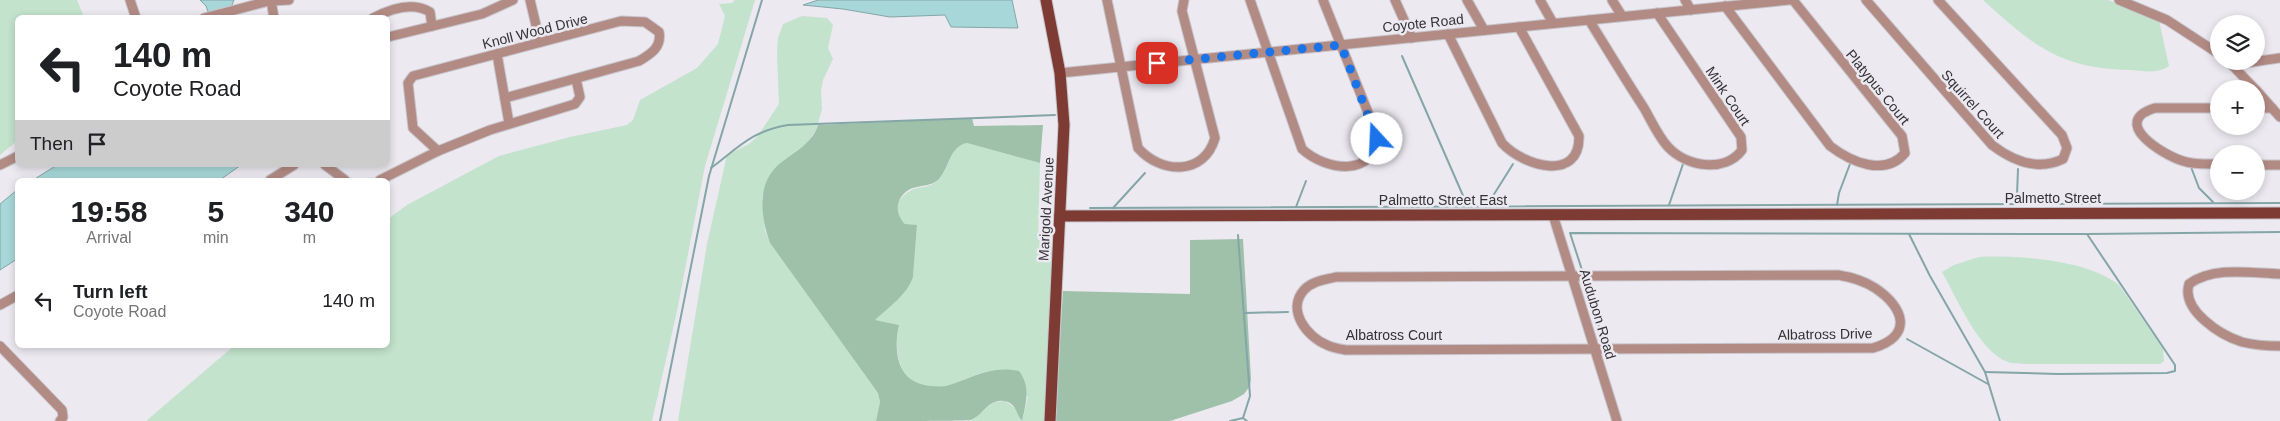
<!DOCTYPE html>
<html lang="en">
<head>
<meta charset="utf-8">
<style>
	:root { --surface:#fff; --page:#f2f2f2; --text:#202124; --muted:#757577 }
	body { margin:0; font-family:Helvetica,sans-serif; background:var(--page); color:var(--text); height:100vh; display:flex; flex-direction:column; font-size:19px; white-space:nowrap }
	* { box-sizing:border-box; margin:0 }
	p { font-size:16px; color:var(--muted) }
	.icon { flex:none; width:28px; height:28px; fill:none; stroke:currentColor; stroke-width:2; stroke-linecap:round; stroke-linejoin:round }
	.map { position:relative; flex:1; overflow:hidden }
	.side { position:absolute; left:15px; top:178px; width:375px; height:170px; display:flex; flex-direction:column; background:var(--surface); border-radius:8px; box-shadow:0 2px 8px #0003 }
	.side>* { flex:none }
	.banner { position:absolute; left:15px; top:15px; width:375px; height:152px; border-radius:8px; box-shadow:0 2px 8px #0003; background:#fff; color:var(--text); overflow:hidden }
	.fabs { position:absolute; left:2210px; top:15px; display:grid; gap:10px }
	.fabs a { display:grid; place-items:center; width:55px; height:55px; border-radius:50%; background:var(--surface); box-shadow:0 2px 8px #0003; font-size:25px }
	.pin { position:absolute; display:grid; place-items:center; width:42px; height:42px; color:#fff; margin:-21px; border-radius:10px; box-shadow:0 2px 8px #0006 }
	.me { position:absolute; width:55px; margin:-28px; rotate:340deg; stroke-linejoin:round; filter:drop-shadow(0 0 4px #0008) }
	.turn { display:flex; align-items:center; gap:18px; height:105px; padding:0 15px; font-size:22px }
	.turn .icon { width:65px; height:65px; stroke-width:2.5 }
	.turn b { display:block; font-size:35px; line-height:42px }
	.then { display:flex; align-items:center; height:48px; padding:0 15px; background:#0003; gap:10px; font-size:19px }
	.eta { display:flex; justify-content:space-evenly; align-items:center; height:85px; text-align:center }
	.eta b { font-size:30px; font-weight:700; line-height:35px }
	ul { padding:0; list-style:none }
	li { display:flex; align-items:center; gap:15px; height:75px; padding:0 15px }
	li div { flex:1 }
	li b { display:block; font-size:19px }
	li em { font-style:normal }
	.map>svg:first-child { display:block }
	.green { fill:#c3e3cd }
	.forest { fill:#9fc1aa }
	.water { fill:#a7d7d8; stroke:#84a6a7 }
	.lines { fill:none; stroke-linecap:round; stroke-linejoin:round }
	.stream { stroke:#84a6a7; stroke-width:2 }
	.minor-casing { stroke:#c7c4cb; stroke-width:11 }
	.major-casing { stroke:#c7c4cb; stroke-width:13 }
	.minor { stroke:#b38b85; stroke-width:9 }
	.major { stroke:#7d3b33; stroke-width:11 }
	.route { stroke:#1a73e8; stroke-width:9; stroke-dasharray:0 16.2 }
	.labels { text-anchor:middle; stroke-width:5; stroke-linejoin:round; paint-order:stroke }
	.street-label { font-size:14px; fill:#333235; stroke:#ece9f1 }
</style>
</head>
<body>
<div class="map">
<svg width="2280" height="421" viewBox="0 0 2280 421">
	<rect width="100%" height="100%" fill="#ece9f1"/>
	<!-- green -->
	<g class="green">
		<polygon points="0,0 77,0 84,17 18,18 17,141 0,155"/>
		<polygon points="735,0 755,0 705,166 677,311 652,421 146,421 235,345 388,345 388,219 407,205 499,156 570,137 627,125 633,120 640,100 697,68 718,44 725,16 719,4 732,3"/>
		<path d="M1983 0H2108L2159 20 2169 66C2158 74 2143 71 2131 70 2060 69 2034 46 1983 0Z"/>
		<polygon points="802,16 827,18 833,25 828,48 833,59 823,80 821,92 822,109 816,130 807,143 783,161 762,197 765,230 770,243 878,393 880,402 876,421 678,421 707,244 727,155 749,144 757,137 779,104 777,53 778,38 783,24"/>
		<path d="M967 143 1040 163 1038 240H1056L1046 421H1022L1028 397 991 371C973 373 958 385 943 387 902 391 892 358 899 325L874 320 896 301 913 277 917 226C902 227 897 218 897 204 914 179 924 194 939 179 949 169 950 146 967 143Z"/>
		<path d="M1979 257C2019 255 2088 260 2119 285L2163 349 2164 361 2160 364H2024C2019 363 2013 364 2008 362 1979 352 1957 298 1942 272L1954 265Z"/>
		<path d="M1004 401C1014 406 1018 410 1021 421H971L994 402Z"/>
	</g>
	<!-- forest -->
	<g class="forest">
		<path d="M972 118 974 126 1043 125 1040 163 967 143C950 146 949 168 939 179 930 188 917 184 907 191 895 200 895 214 905 224L917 225 913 277C907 295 888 308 875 320L899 325C893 351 897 383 930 386 935 386 941 387 946 386 973 378 989 365 1019 371 1031 387 1026 403 1022 421 1016 415 1017 402 1003 401 989 399 983 415 971 420 964 421 890 421 876 421L880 402 878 393 770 243C760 215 756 180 783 161 796 151 813 142 818 125Z"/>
		<polygon points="1243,239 1251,379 1250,386 1244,394 1232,401 1170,421 1055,421 1063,291 1190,294 1190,240"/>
	</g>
	<!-- water -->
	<g class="water">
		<polygon points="200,0 234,0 230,10 229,17 210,17 206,6"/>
		<polygon points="818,0 1012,0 1018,28 951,27 945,15 890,17 843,9 803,5"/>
		<polygon points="57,165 241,165 220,180 33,180"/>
		<polygon points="17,190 17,259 0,270 0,204"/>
	</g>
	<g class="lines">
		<!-- stream -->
		<g class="stream">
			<polyline points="1402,56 1468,207"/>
			<polyline points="2191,167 2199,188 2213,202"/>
			<path d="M711 168C739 147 752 131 788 125L1055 115"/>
			<polyline points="2018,169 2017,195 2023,204"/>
			<polyline points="1669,205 1683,164"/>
			<polyline points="1837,205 1839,193 1850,164"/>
			<polyline points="1296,207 1306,181"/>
			<polyline points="1486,207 1513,164"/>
			<polyline points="1090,208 2280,203"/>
			<polyline points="1113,208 1145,173"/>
			<polyline points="1909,234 1930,276 1985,372 2000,421"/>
			<polyline points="1582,270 1570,233 2087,234 2280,232"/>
			<polyline points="1585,284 1602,336 1609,343"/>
			<polyline points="1244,313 1288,312"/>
			<polyline points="1907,339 1988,384"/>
			<polyline points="1985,372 2058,374 2167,373 2175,371 2175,365 2087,234"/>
			<polyline points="1243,418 1247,421"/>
			<polyline points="660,421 709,176 762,0"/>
			<polyline points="1230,421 1243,418 1250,396 1238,235"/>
		</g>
		<!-- minor casing -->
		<g class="minor-casing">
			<g id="minor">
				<polyline points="130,0 136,18"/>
				<polyline points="271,0 274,18"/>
				<polyline points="530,0 540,42"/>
				<path d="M1107 0 1138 148C1161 174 1204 176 1215 138L1182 11 1184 0"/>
				<path d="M1250 0 1302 149C1326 171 1375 178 1377 135L1323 0"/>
				<polyline points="1395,0 1412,38"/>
				<polyline points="1467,0 1484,30"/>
				<polyline points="1540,0 1553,23"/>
				<polyline points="1612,0 1622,16"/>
				<polyline points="1685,0 1691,10"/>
				<path d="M1866 0 1992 145C2013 161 2038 171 2063 159L2067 148 2062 135 1938 0"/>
				<polyline points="2119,0 2167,20 2219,54"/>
				<polyline points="272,1 289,0"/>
				<path d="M1725 6 1830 146C1851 162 1885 177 1905 153L1902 136 1793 0"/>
				<polyline points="204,18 273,0"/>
				<path d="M373 18C390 9 412 1 430 12L432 26"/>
				<path d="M1589 20C1607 49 1625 79 1644 108 1651 120 1658 136 1668 147 1687 167 1725 173 1742 150L1741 137 1657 13"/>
				<path d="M1448 34 1502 143C1523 166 1580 183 1579 136L1519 27"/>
				<polyline points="388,37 482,14 513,0"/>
				<polyline points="497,54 509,123"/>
				<polyline points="2230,63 2255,89"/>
				<polyline points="2232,65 2280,58"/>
				<polyline points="1060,73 1789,0"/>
				<polyline points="2256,90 2280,117"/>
				<path d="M2219 108H2155C2109 122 2163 155 2183 161 2195 165 2207 164 2219 164"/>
				<polyline points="2256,108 2272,108"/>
				<path d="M438 151 413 128 408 83 413 76 621 21 645 22 659 32C662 47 651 54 639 61L505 98"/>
				<polyline points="0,165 18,156"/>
				<polyline points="325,165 345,180"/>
				<polyline points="2256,165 2280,165"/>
				<polyline points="270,180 294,165"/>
				<polyline points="380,180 438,151 490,130 575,104 580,97 576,79"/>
				<polyline points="1553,215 1617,421"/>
				<path d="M2280 274C2251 273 2214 266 2189 284 2181 310 2220 335 2242 342 2254 345 2267 346 2280 346"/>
				<path d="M1838 275C1851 277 1864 281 1875 288 1904 307 1914 336 1873 348L1346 350C1340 349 1333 348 1327 345 1307 337 1286 310 1304 290 1312 281 1325 280 1336 277Z"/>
				<polyline points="0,305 18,295"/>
				<polyline points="0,346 62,410 63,417 60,421"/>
			</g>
		</g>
		<!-- major casing -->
		<g class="major-casing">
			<g id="major">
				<polyline points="1046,0 1060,73 1064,125 1050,421"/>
				<polyline points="1060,216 2280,213"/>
			</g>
		</g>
		<!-- minor -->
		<use href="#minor" class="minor"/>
		<!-- major -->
		<use href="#major" class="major"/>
	</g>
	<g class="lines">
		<!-- route -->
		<polyline class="route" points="1157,63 1341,45 1377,139"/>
	</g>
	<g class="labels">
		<!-- street labels -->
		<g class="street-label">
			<text transform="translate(1423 23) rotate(-6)" y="5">Coyote Road</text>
			<text transform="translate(535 31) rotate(-14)" y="5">Knoll Wood Drive</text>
			<text transform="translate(1878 87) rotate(51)" y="5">Platypus Court</text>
			<text transform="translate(1728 96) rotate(56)" y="5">Mink Court</text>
			<text transform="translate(1973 104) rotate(48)" y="5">Squirrel Court</text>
			<text x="2053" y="203">Palmetto Street</text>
			<text x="1443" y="205">Palmetto Street East</text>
			<text transform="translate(1046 209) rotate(-87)" y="5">Marigold Avenue</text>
			<text transform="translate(1598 314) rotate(73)" y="5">Audubon Road</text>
			<text transform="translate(1825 334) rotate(-1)" y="5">Albatross Drive</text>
			<text x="1394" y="340">Albatross Court</text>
		</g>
	</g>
</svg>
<div class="fabs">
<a><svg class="icon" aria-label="layers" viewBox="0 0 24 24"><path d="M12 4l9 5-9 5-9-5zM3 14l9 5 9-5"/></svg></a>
<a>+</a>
<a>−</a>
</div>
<div class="pin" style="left:1157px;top:63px;background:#d93025"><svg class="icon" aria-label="arrive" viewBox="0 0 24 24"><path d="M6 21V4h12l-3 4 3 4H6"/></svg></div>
<svg class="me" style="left:1377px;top:139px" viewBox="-20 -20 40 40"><circle r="19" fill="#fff"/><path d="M0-13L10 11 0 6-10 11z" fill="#1a73e8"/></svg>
<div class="banner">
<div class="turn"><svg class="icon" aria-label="left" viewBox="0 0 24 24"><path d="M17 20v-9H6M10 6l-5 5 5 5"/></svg><div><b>140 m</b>Coyote Road</div></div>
<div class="then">Then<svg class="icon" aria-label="arrive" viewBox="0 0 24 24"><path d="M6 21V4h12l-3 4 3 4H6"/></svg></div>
</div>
<section class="side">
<div class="eta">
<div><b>19:58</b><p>Arrival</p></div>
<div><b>5</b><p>min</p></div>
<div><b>340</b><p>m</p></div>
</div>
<ul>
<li><svg class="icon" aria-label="left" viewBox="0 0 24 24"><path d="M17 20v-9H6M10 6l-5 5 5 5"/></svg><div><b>Turn left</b><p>Coyote Road</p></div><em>140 m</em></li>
</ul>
</section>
</div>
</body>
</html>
